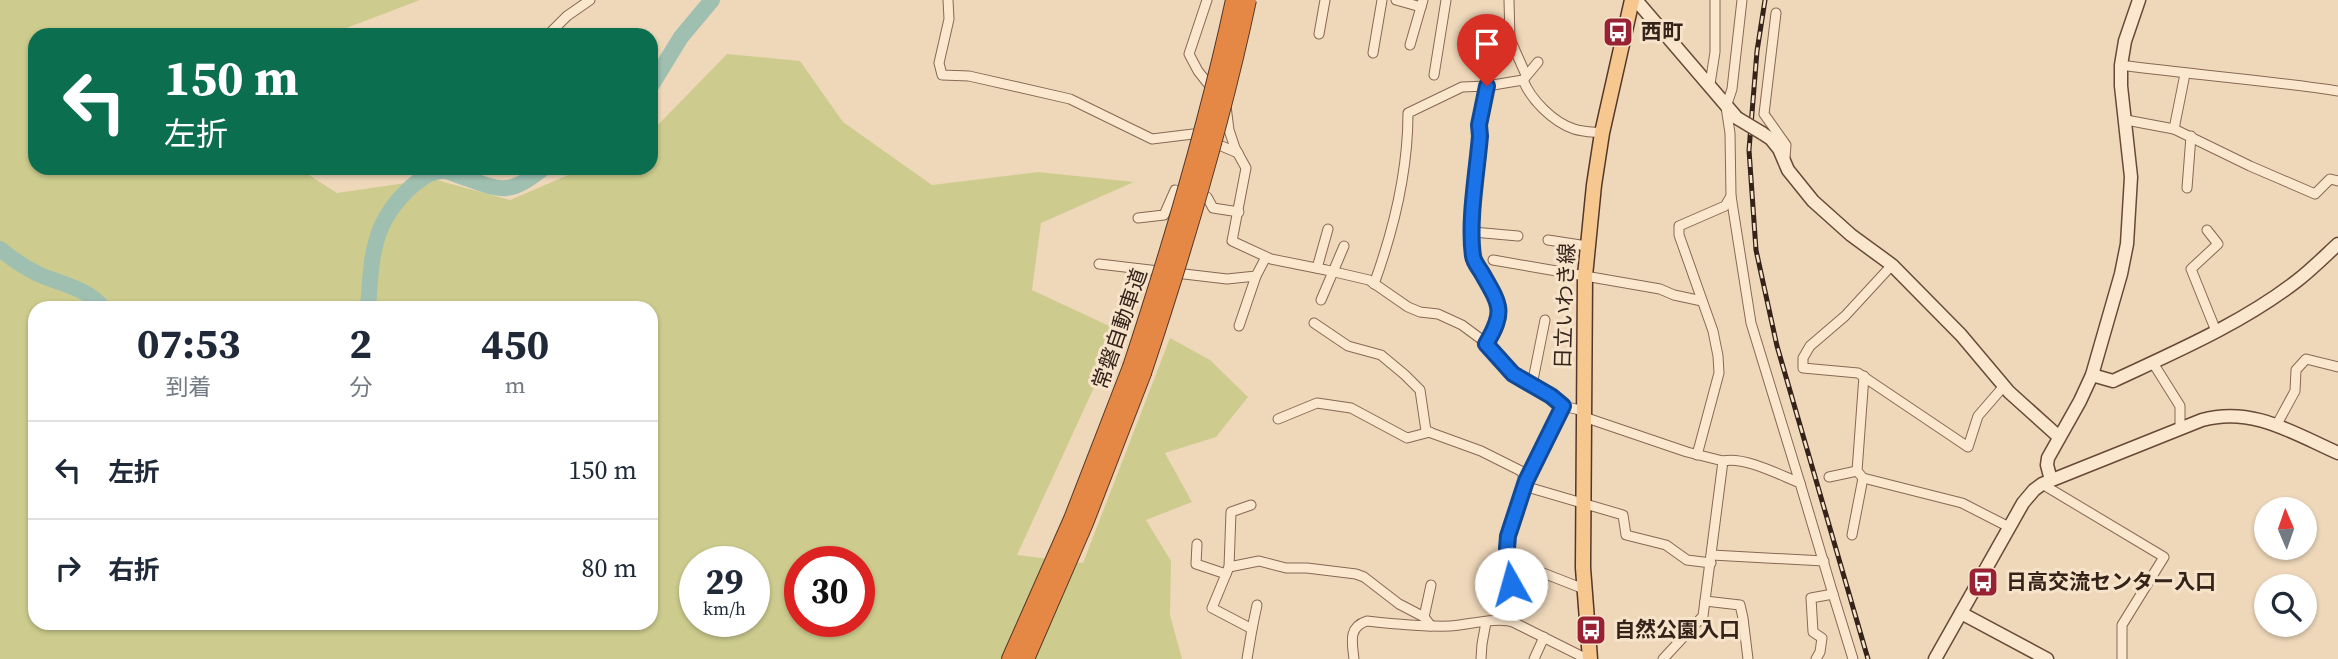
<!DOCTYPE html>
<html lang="ja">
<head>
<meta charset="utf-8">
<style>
	:root { --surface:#fff; --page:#f6f6f7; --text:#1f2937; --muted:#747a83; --line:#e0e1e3 }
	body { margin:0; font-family:"Source Serif 4","Noto Sans JP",serif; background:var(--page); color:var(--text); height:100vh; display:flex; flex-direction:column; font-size:26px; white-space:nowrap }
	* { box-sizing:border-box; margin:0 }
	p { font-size:23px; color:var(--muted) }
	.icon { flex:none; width:38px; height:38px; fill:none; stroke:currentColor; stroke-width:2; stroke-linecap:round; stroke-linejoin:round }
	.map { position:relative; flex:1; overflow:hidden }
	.drawer { position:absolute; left:28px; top:301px; width:630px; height:329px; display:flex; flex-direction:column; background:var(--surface); border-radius:21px; box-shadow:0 2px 5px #0004 }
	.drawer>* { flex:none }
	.banner { position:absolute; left:28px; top:28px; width:630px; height:147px; border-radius:21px; box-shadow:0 2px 5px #0004; background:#0b6e4f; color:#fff; overflow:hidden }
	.needle { width:46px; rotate:358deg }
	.tools { position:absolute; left:2254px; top:497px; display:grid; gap:14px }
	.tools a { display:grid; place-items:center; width:63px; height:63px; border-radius:50%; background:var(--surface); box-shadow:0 2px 5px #0004; font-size:35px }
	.speed { position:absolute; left:679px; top:546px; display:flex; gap:14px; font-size:35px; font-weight:700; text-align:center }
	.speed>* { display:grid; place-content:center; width:91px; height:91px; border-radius:50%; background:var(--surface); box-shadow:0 2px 5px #0004; line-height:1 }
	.speed small { font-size:18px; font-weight:400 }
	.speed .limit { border:10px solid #d22; background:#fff; color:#111 }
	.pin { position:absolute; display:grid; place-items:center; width:60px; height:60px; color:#fff; margin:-72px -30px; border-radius:50% 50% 50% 0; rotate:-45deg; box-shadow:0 0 7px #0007 }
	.pin .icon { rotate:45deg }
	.me { position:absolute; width:77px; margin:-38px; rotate:353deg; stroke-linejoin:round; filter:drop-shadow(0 0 5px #0008) }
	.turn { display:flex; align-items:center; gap:24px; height:147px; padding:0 21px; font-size:32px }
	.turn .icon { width:91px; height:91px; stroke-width:2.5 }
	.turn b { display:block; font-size:49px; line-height:60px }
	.eta { display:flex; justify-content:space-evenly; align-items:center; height:119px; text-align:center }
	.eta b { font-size:42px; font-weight:700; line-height:49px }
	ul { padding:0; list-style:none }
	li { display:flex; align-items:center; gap:21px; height:98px; padding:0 21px; border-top:2px solid var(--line) }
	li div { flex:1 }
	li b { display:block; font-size:26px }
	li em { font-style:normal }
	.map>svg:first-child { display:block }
	.green { fill:#cdcc8e; fill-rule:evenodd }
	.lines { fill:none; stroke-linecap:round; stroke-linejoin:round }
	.river { stroke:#9fc0b1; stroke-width:16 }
	.street-casing { stroke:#876854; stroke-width:11 }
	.secondary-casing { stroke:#684938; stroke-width:15 }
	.primary-casing { stroke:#543729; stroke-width:17 }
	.highway-casing { stroke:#543729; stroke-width:18 }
	.street { stroke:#fae7cd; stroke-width:9 }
	.secondary { stroke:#fae7cd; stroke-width:12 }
	.primary { stroke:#f6c78f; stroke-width:14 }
	.highway { stroke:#e58845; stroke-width:16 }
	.rail-casing { stroke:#35231a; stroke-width:5 }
	.rail { stroke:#f7e3ca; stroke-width:2.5; stroke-dasharray:8; stroke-linecap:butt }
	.secondary-bridge-casing { stroke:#684938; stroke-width:15; stroke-linecap:butt }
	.highway-bridge-casing { stroke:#543729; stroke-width:18; stroke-linecap:butt }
	.secondary-bridge { stroke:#fae7cd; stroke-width:12 }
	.highway-bridge { stroke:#e58845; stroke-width:16 }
	.route-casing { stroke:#114b97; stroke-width:18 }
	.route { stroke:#1a73e8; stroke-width:12 }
	.labels { text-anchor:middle; stroke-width:6; stroke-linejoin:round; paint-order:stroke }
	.poi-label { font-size:21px; font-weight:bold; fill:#35231a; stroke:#f7e3ca; text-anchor:start }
	.street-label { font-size:21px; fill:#35231a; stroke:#f7e3ca }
</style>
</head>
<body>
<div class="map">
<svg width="2338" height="659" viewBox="0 0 2338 659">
	<rect width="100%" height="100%" fill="#efd8ba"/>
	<!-- green -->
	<path class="green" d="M0 0H420L328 35H35V168H298L337 193 433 179 510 200 585 168H651V132L727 54 800 61 843 122 932 185 1038 172 1134 182 1041 223 1032 290 1120 331 1017 555 1083 563 1170 338 1210 360 1248 397 1216 437 1165 453 1192 502 1146 520 1171 561 1170 615 1182 659H0ZM35 308H651V623H35ZM695 562H754V621H695ZM800 562H859V621H800Z"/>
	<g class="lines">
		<!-- river -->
		<g class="river">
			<polyline points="651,86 681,37 712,0"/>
			<path d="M0 249C12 259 24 267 38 274 60 284 88 288 103 308"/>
			<path d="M368 308C372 256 371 223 412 186 422 178 432 170 445 171 452 172 459 176 466 178 504 192 510 194 544 168"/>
		</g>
		<!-- street casing -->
		<g class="street-casing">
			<g id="street">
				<polyline points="948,0 949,19 939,63 942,75 969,76 1070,99 1152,139 1193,134 1238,153"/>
				<polyline points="1207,0 1189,54 1198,71 1213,90"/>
				<polyline points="1396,0 1421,7"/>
				<polyline points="1509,0 1510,39 1526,75"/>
				<polyline points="1776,13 1764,114 1786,145 1785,158"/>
				<polyline points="1319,34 1325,0"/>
				<polyline points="548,35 567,16 590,0"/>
				<polyline points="1410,45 1423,0"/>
				<polyline points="1373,53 1382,0"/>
				<path d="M2121 65C2194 75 2266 80 2338 91"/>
				<polyline points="1434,75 1446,0"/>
				<path d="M1523 80C1531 100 1553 122 1574 129 1583 132 1593 132 1602 133"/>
				<polyline points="1710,84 1715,52 1715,0"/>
				<path d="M1486 86 1479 125 1480 137C1477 172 1468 221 1473 256 1474 263 1480 269 1484 275 1502 306 1505 312 1486 344"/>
				<polyline points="1226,106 1229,130 1235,148 1246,168 1232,241 1271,259 1326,270 1369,280 1408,307 1420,312 1438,314 1462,325 1485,342 1513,374 1551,395 1563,406 1584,411"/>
				<polyline points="2126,120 2174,129 2250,166 2315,194 2330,179 2338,181"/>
				<polyline points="2174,129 2185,74"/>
				<polyline points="2187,188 2191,136"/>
				<polyline points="1731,196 1751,323 1800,483"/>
				<polyline points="1138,218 1164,215 1175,190 1207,197 1213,208 1239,212"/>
				<polyline points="2207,230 2218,244 2191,269 2216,331"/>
				<polyline points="1473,232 1518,236"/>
				<polyline points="1548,240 1587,246"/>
				<polyline points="1493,260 1660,289 1674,295 1702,301"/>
				<polyline points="1099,264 1227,279 1256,276 1266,257"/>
				<polyline points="1892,265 1845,316 1810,346 1803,358 1803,368 1858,373 1968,447 1978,416 2004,386"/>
				<polyline points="1317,268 1328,229"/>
				<path d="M1374 284C1394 229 1408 171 1408 113L1462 87 1487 86 1523 80 1538 62"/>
				<polyline points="1321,300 1344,246"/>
				<polyline points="1314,323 1348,346 1381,355 1405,375 1420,390 1426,431 1481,451 1521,471 1526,481"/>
				<polyline points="1239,326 1256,276"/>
				<polyline points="2153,363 2180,406 2180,429"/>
				<polyline points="1532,385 1545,320"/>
				<polyline points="1584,417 1687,452 1723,461"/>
				<polyline points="1278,419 1317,403 1351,408 1407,438 1430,432"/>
				<polyline points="2276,426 2295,391 2296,370 2306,359 2338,367"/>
				<polyline points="1697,455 1719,373 1718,356 1713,331 1679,235 1679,226 1725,206 1731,196 1730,133 1726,107 1732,89 1742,0"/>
				<polyline points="1829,477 1857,471"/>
				<polyline points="1863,478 1857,471 1864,376"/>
				<polyline points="2042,484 2164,557 2122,625 2122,659"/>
				<polyline points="1524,486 1623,515 1626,535 1666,545 1687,560 1711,563"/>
				<polyline points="1852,535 1863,478 1962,503 2009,527"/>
				<polyline points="1197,544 1196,564 1226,574"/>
				<polyline points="1712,555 1824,561"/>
				<polyline points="1229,567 1231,512 1251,505"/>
				<polyline points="1538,571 1584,589"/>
				<polyline points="1705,601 1740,605 1743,618 1748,659"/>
				<polyline points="1424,617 1431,585"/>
				<polyline points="1504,620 1511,584 1507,548 1508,536 1526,481 1563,406"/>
				<polyline points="1252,629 1257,605"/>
				<polyline points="1247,659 1252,629 1212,608 1229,567 1259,561 1286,568 1307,568 1356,574 1364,577 1399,604 1424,617 1431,626"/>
				<path d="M1354 659C1352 642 1348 627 1367 621 1395 624 1422 627 1450 626 1468 625 1499 616 1515 623L1587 659"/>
				<polyline points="1481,659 1482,644 1486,622"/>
				<polyline points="1534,659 1544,637"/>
				<path d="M1663 659 1703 616 1723 461C1744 456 1780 475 1800 483L1833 594"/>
				<polyline points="1816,659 1820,652 1822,638 1813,632 1811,598 1833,594 1853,659"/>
			</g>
		</g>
		<!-- secondary casing -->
		<g class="secondary-casing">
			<g id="secondary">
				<polyline points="1636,0 1737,118"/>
				<polyline points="1762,133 1771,139 1779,149 1788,170 1813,201 1851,235 1892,265 1961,335 2009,392 2059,437"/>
				<path d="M2092 375 2113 381C2175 352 2243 323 2298 280 2312 269 2325 256 2338 244"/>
				<polyline points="2051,480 2047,465 2048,458 2080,401 2092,375 2121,274 2127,244 2131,177 2121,86 2121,65 2125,41 2139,0"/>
				<polyline points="1961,613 2047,659"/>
				<path d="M1935 659 2023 503 2034 490 2042 484 2202 420C2252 406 2293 433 2338 453"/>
			</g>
		</g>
		<!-- primary casing -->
		<g class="primary-casing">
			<polyline id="primary" points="1590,659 1583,568 1585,276 1594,185 1602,133 1632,0"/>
		</g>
		<!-- highway casing -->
		<g class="highway-casing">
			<g id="highway">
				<polyline points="1010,659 1072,519 1131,367"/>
				<polyline points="1026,659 1085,523 1143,373"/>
			</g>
		</g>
		<!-- street -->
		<use href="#street" class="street"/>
		<!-- secondary -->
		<use href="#secondary" class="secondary"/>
		<!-- primary -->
		<use href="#primary" class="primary"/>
		<!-- highway -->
		<use href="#highway" class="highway"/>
		<!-- rail casing -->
		<g class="rail-casing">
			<polyline id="rail" points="1765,0 1757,51 1749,150 1756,250 1777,346 1868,659"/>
		</g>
		<!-- rail -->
		<use href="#rail" class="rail"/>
		<!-- secondary-bridge casing -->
		<g class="secondary-bridge-casing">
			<polyline id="secondary-bridge" points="1737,118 1762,133"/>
		</g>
		<!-- highway-bridge casing -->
		<g class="highway-bridge-casing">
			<g id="highway-bridge">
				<path d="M1131 367C1171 246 1207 125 1234 0"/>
				<path d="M1143 373C1184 250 1221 127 1248 0"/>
			</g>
		</g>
		<!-- secondary-bridge -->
		<use href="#secondary-bridge" class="secondary-bridge"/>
		<!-- highway-bridge -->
		<use href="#highway-bridge" class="highway-bridge"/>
	</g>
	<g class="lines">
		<!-- route casing -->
		<g class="route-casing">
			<path id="route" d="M1487 86 1479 125 1480 136C1477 172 1468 221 1473 256 1474 263 1480 269 1483 275 1501 306 1505 312 1486 344L1513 374 1551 396 1563 406 1526 481 1508 536 1507 548 1511 584"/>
		</g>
		<!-- route -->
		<use href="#route" class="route"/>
	</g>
	<!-- icons -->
	<defs>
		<g id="bus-square" transform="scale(1.575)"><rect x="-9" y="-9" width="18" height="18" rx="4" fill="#982233" stroke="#f7e3ca"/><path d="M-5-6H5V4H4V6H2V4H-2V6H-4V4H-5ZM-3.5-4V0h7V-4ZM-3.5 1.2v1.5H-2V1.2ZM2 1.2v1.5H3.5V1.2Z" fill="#fff"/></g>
	</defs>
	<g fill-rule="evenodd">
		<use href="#bus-square" x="1618" y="32"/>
		<use href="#bus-square" x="1983" y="582"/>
		<use href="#bus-square" x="1591" y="630"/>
	</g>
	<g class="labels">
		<!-- poi labels -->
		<g class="poi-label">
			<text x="1641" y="39">西町</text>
			<text x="2006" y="589">日高交流センター入口</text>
			<text x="1614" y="637">自然公園入口</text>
		</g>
		<!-- street labels -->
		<g class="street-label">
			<text transform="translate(1565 306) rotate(-88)" y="7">日立いわき線</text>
			<text transform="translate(1120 329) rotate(-71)" y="7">常磐自動車道</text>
		</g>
	</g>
</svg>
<div class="tools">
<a><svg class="needle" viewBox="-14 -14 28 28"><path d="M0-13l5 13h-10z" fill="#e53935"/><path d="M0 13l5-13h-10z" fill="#747a83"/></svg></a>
<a><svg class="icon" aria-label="search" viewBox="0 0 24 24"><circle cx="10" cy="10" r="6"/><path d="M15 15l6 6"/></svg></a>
</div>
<div class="speed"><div>29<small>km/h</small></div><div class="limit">30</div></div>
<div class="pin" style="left:1487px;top:86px;background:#d93025"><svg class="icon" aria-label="arrive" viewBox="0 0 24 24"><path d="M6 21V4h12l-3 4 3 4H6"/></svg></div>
<svg class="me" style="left:1511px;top:584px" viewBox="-20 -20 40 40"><circle r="19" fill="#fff"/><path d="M0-13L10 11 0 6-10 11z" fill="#1a73e8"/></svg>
<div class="banner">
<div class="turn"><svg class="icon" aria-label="left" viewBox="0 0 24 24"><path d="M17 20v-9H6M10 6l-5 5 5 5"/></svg><div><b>150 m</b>左折</div></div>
</div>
<section class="drawer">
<div class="eta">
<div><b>07:53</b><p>到着</p></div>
<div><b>2</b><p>分</p></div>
<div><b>450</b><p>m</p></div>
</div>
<ul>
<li><svg class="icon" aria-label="left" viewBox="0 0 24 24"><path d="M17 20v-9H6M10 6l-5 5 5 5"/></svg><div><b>左折</b></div><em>150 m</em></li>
<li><svg class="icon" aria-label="right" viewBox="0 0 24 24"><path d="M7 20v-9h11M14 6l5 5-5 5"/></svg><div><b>右折</b></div><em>80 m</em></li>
</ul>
</section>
</div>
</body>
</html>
